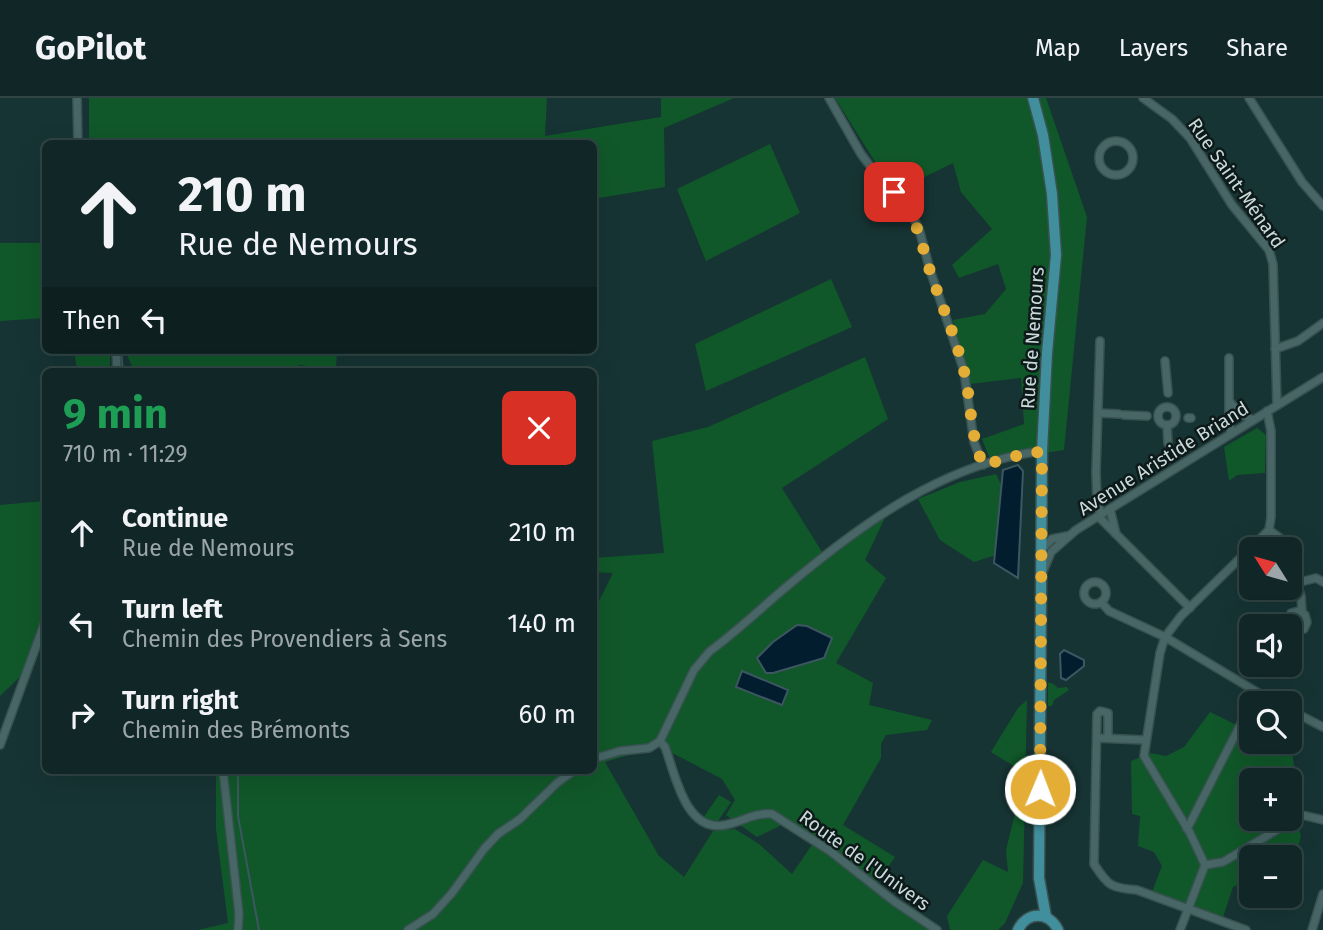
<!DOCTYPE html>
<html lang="en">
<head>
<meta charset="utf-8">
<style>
	:root { --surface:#112727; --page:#1a2f2f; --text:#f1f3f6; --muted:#9ca5a7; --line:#304444 }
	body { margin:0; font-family:"Fira Sans",sans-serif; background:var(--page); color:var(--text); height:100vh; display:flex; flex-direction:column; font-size:26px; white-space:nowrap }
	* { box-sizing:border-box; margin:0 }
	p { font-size:23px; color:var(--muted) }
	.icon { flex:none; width:38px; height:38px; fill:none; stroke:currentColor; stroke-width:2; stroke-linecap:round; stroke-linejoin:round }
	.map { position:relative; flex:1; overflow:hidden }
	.sheet { position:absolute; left:42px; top:270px; width:555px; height:406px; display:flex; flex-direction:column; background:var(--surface); border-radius:10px; box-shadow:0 7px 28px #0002,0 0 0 2px var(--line) }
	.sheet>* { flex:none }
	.hud { position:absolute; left:42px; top:42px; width:555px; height:214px; border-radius:10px; box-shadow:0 7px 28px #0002,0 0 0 2px var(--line); background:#112727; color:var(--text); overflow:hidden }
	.needle { width:46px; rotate:307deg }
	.buttons { position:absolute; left:1239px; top:439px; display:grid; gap:14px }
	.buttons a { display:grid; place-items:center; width:63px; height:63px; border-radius:10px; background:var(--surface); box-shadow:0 7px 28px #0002,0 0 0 2px var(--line); font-size:35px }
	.pin { position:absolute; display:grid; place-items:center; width:60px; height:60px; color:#fff; margin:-30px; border-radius:14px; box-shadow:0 4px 10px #0006 }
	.me { position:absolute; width:77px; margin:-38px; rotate:1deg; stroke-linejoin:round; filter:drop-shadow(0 0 5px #0008) }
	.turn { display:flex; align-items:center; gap:24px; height:147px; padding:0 21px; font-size:32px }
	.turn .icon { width:91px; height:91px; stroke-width:2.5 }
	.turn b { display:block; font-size:49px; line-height:60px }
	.then { display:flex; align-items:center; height:66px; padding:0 21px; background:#0003; gap:14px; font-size:26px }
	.round { display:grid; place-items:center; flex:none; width:74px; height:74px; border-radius:10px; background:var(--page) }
	.headline { display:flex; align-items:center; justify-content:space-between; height:119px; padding:0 21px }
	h1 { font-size:42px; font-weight:700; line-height:52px; color:#1e9e55 }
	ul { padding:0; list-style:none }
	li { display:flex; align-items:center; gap:21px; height:91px; padding:0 21px }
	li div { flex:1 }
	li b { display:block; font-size:26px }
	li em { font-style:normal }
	header { display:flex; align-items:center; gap:42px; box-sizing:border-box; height:98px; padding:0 35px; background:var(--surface); border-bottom:2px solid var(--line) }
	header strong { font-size:33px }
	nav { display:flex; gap:38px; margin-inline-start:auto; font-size:24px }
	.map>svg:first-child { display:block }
	.green { fill:#105829; fill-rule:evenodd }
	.water { fill:#011d2e; stroke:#3d5662; stroke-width:2 }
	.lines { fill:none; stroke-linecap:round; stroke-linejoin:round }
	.stream { stroke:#3d5662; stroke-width:2 }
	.street-casing { stroke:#395151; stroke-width:10 }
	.primary-casing { stroke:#395151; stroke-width:13 }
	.street { stroke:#486666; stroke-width:7 }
	.primary { stroke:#418e9d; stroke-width:10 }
	.route { stroke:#e4ad35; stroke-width:12; stroke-dasharray:0 21.6 }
	.labels { text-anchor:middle; stroke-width:5; stroke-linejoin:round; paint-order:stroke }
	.street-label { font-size:19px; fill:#cadada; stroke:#0d1a19 }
</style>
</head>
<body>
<header>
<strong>GoPilot</strong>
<nav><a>Map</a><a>Layers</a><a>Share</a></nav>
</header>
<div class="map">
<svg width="1323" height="832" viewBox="0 0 1323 832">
	<rect width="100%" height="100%" fill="#173434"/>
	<!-- green -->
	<g class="green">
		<polygon points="89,0 547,0 545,38 661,19 661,0 734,0 664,30 665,89 593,101 593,46 89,45"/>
		<polygon points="835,0 1046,0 1087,119 1064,352 991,363 982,341 1024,326 1021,280 970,286 953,222 985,216 1006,191 998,166 959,180 952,167 992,131 961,94 953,65 894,94"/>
		<polygon points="770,46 800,115 706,163 677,91"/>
		<polygon points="0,145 45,145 45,220 0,223"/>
		<polygon points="831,181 852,229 706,293 695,246"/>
		<polygon points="74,252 110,252 110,273 77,273"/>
		<polygon points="125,252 337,252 336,271 299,267 299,273 134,273"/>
		<path d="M865 259 888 321 782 390 824 457 888 413 865 462 886 480 836 565 873 585 869 607 932 622 927 632 886 637 881 646V660L843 727 895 759 876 786 916 817 941 832H198L228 825 216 731V677L199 672H593V507H597L613 475 593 474V460L664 455 652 343 708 329ZM743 573 788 592 782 607 736 588ZM659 648 722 681 735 702 726 717 757 739 788 724 816 741 792 776 759 746 735 731 713 733 684 779 659 758 605 664Z"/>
		<polygon points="1257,330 1266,337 1265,375 1237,377 1229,383 1224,349"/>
		<polygon points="996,376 1007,399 1002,455 974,464 940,442 918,401 960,384"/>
		<polygon points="45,403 45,513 27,572 0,598 0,407"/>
		<polygon points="1048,585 1052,585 1058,590 1067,589 1069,592 1054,602 1052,608 1048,608"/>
		<polygon points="1027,602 1023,785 1005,825 998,832 950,832 947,818 983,762 1008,774 1006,752 1025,675 991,654 1018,610"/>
		<path d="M1210 614 1251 634V644H1271L1292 654 1300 708 1297 728 1301 737 1290 785V760H1251V780L1233 789 1223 819 1152 794 1162 768 1154 754 1138 748 1140 718 1132 716 1131 663 1150 655 1166 658 1184 649ZM1251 682H1290V721H1251Z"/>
		<polygon points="719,697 731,704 716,726 703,720"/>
	</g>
	<!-- water -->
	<g class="water">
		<polygon points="1018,367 1023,373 1018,480 994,465 1003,372"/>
		<polygon points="797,527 807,528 832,540 824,560 773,575 766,575 757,560 773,544"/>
		<polygon points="1064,552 1084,562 1084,568 1066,582 1061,580 1060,556"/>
		<polygon points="742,573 788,592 782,607 736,589"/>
	</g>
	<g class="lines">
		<!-- stream -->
		<g class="stream">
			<polyline points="121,252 123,273"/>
			<polyline points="238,672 238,718 259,832"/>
		</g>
		<!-- street casing -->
		<g class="street-casing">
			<g id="street">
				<polyline points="77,0 78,46"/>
				<polyline points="829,0 861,56 880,81 907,108 919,131 930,172 964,273 974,344 983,367"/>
				<polyline points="1143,0 1172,21 1190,40 1232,107 1269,152 1273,166 1277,307"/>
				<polyline points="1249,0 1302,84 1323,108"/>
				<circle cx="1116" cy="60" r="17"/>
				<polyline points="1100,243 1096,374 1097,403 1101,416"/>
				<polyline points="1275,251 1298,243 1323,225"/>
				<polyline points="116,252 117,273"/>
				<polyline points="1229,260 1229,320 1231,335"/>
				<polyline points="1165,263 1168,295"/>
				<polyline points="1230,304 1240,316 1253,322"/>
				<circle cx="1167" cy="318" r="9"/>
				<polyline points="1267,313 1271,333 1271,419 1269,432 1280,440 1284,452"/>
				<polyline points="1098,315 1119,316"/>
				<polyline points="1124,317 1147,318"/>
				<polyline points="1188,320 1191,320"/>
				<polyline points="1167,327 1168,345"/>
				<polyline points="1110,411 1116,436"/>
				<polyline points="1098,418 1190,510"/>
				<polyline points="1042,451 1052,441 1067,438"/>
				<polyline points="1290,467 1301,498 1302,514"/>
				<polyline points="1044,471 1051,454 1076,432 1323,279"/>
				<circle cx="1095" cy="495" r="11"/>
				<polyline points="1296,485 1316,480 1323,484"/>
				<polyline points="1101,504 1109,513 1165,539 1277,606"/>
				<polyline points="1289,528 1288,522 1291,515 1299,513 1305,517 1307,524 1304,531 1296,533 1290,529"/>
				<polyline points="1290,612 1323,629"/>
				<polyline points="1097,640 1145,642"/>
				<path d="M1108 640V615L1100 613 1097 616 1094 766C1108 788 1111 790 1137 792L1246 832"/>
				<path d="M660 643 665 649C675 675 685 735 725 727 742 724 755 714 772 716L830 753 895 804 937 832"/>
				<polyline points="0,647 46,521"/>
				<path d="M593 661 620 653 649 650 660 643 694 572 710 553C739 532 764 507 791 485 864 424 945 365 1042 353"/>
				<polyline points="223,672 239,816 238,832"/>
				<polyline points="1187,731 1251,606"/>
				<polyline points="1205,767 1223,764 1302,717 1323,722"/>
				<polyline points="408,832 433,816 452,795 484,751 498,736 520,721 557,685 575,672"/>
				<polyline points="1180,832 1205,767 1190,735 1144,658 1160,555 1165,539 1181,518 1269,432"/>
				<polyline points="1312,832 1323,796"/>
			</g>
		</g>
		<!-- primary casing -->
		<g class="primary-casing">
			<g id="primary">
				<polyline points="1033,0 1043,37 1052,96 1056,157 1047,255 1042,353 1039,780 1046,819"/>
				<path d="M1018 832C1027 813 1049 813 1058 832"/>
			</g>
		</g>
		<!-- street -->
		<use href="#street" class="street"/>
		<!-- primary -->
		<use href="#primary" class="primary"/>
	</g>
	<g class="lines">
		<!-- route -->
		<path class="route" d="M894 94C919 120 920 144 931 176 942 208 956 240 964 273 972 306 969 333 983 367L1027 355 1042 354 1040 691"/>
	</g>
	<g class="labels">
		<!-- street labels -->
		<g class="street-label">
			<text transform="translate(1237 85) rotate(55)" y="7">Rue Saint-Ménard</text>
			<text transform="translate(1032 240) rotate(-86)" y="7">Rue de Nemours</text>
			<text transform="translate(1163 360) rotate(-32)" y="7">Avenue Aristide Briand</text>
			<text transform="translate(865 762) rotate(36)" y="7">Route de l'Univers</text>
		</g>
	</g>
</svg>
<div class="buttons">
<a><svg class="needle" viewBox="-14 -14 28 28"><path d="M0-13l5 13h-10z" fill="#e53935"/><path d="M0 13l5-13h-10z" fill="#9ca5a7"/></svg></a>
<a><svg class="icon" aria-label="sound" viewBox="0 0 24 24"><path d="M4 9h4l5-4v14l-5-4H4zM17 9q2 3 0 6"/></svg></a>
<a><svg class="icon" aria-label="search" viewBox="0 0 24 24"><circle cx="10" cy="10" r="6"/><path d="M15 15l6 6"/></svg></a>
<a>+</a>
<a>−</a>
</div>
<div class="pin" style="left:894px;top:94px;background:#d93025"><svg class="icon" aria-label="arrive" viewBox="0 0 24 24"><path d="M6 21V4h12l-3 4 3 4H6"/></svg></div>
<svg class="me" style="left:1040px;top:691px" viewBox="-20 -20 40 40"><circle r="17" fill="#e4ad35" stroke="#fff" stroke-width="3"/><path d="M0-11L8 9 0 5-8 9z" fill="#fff"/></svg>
<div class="hud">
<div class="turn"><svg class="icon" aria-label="ahead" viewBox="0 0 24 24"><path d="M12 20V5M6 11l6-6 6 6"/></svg><div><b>210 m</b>Rue de Nemours</div></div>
<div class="then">Then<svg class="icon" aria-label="left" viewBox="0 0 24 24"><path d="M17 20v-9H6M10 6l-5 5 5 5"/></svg></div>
</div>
<section class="sheet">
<div class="headline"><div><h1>9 min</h1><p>710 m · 11:29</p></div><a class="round" style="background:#d93025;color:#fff"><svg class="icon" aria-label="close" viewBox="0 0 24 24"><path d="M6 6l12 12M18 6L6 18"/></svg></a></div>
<ul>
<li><svg class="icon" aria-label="ahead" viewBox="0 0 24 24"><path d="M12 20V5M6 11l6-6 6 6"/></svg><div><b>Continue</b><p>Rue de Nemours</p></div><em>210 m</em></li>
<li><svg class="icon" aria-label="left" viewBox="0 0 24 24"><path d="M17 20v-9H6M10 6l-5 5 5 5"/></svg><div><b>Turn left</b><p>Chemin des Provendiers à Sens</p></div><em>140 m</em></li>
<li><svg class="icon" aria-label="right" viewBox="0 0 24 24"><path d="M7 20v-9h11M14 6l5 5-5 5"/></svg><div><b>Turn right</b><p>Chemin des Brémonts</p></div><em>60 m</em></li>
</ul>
</section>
</div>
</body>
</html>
